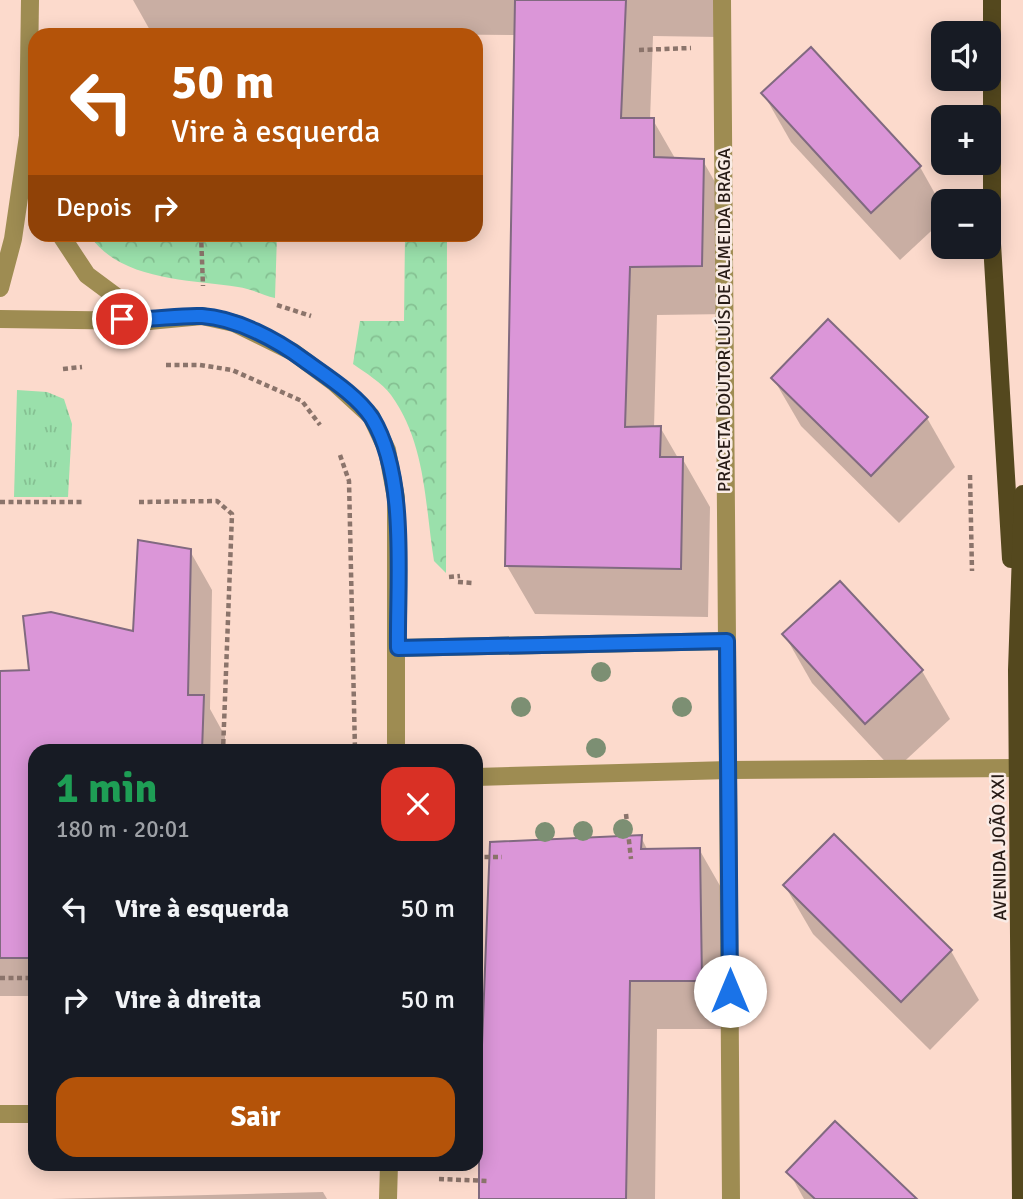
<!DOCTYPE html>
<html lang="pt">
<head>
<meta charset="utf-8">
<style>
	:root { --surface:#171b24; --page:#242831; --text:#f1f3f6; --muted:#9ea1a6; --accent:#b45309 }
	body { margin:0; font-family:Signika,sans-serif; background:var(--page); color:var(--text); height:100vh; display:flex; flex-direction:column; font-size:26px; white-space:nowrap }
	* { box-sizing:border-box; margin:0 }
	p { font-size:23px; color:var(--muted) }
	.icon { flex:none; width:38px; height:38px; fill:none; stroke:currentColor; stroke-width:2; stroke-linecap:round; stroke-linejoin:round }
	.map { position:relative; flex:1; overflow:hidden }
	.side { position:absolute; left:28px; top:744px; width:455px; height:427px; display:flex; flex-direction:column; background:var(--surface); border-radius:21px; box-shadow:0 4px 18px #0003 }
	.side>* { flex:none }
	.banner { position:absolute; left:28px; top:28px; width:455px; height:214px; border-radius:21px; box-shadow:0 4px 18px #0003; background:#b45309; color:#fff; overflow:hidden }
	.tools { position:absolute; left:931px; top:21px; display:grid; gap:14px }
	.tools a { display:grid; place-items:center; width:70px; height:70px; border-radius:14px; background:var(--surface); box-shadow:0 4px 18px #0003; font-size:35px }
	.pin { position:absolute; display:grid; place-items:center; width:60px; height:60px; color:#fff; margin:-30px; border:4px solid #fff; border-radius:50%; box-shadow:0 2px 7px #0007 }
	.me { position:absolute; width:77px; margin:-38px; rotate:0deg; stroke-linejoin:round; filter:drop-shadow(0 0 5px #0008) }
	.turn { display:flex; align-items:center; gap:24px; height:147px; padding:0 28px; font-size:32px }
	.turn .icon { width:91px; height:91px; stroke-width:2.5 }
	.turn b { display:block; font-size:49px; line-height:60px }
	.then { display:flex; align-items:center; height:66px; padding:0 28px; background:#0003; gap:14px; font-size:26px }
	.round { display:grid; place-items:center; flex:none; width:74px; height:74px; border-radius:21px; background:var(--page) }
	.head { display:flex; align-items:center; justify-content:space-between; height:119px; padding:0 28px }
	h1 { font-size:42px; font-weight:800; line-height:52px; color:#1e9e55 }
	.button { display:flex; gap:14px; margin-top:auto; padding:14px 28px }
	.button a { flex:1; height:80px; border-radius:21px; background:var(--accent); color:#fff; font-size:28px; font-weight:800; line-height:80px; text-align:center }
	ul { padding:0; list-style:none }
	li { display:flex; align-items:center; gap:21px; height:91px; padding:0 28px }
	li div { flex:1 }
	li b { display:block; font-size:26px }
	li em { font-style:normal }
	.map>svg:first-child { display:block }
	.grass { fill:url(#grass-tufts) }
	.park { fill:url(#park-crowns) }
	.shadow { fill:#0003 }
	.building { fill:#db96d8; stroke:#816a80; stroke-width:2 }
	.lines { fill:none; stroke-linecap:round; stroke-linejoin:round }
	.path { stroke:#8b746b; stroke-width:4.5; stroke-dasharray:5 3.5; stroke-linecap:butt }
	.service { stroke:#9e8c52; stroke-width:18 }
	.minor { stroke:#9e8c52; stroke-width:18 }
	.primary { stroke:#54481e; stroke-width:18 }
	.tree { fill:#7c8f73 }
	.route-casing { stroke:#114b97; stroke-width:18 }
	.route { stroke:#1a73e8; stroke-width:12 }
	.labels { text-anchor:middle; stroke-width:5; stroke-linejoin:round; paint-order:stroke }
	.street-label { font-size:18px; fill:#271b16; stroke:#faece6 }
</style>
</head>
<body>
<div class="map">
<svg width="1023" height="1199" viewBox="0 0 1023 1199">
	<defs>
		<pattern id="grass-tufts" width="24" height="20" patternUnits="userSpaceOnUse" patternTransform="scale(1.75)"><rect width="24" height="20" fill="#9ae0ab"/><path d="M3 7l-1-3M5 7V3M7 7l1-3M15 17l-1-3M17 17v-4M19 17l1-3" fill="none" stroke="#85c092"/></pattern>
		<pattern id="park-crowns" width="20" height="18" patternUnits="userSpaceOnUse" patternTransform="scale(1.75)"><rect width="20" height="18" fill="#9ae0ab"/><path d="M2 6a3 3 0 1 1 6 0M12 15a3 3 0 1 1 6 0" fill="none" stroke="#85c092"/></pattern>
	</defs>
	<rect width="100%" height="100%" fill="#fcdacc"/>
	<!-- grass -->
	<polygon class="grass" points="17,390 47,392 64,399 72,424 68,497 14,497"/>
	<!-- park -->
	<g class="park">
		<path d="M89 235H277L275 298C263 295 251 289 238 287 187 279 121 281 89 235Z"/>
		<path d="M405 235H447L446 573 434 561C425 505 426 443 391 395 382 383 366 373 353 364L360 321H404Z"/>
	</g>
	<!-- shadow -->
	<g class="shadow">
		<polygon points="133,0 718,0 718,37 653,36 650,120 653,120 676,160 703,161 731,210 729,314 657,315 654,428 660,427 678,458 682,458 710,507 708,617 535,614 507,566 516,35 151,32"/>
		<polygon points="811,50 920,167 943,208 943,220 900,260 791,142 763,93"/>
		<polygon points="828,321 927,418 955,467 899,523 801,426 773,378"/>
		<polygon points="190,551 212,590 210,709 225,736 225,751 35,751 35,996 0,996 0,673 31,672 135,633"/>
		<polygon points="784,634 922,671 950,719 894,771 812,683"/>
		<polygon points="641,837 648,851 699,849 727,898 729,1029 657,1029 655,1199 480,1199"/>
		<polygon points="785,886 951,951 979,1000 930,1050 813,934"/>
		<polygon points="789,1172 914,1199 804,1199"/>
		<polygon points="323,1192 327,1199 51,1199"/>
	</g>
	<!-- building -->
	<g class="building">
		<polygon points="515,0 626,0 621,118 654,118 654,157 704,159 702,266 630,267 625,427 661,426 660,457 683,457 681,569 505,566"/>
		<polygon points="811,47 921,166 871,213 761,93"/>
		<polygon points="828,319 928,417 871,476 771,378"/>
		<polygon points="138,540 191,549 188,695 204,695 202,751 35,751 35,958 0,958 0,671 29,670 23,616 51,612 133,631"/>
		<polygon points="840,581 923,670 865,724 782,634"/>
		<polygon points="834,834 952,950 901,1002 783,885"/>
		<polygon points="642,835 641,849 700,848 702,981 630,981 626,1199 479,1199 479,1121 490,842"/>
		<polygon points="835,1121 917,1199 815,1199 786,1172"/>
	</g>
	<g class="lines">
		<!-- path -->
		<g class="path">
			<polyline points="639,50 691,48"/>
			<polyline points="201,234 203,286"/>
			<polyline points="277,305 311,316"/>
			<polyline points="166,365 200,365 232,370 302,401 320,425"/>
			<polyline points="63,369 82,367"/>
			<polyline points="340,455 349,481 355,751"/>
			<polyline points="970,475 972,571"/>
			<polyline points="0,502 83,502"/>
			<polyline points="139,502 217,501 232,514 223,751"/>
			<polyline points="449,577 460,576"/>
			<polyline points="458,582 472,583"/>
			<polyline points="626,814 631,859"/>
			<polyline points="476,857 502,857"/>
			<polyline points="0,978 35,978"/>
			<polyline points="439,1179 489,1181"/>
		</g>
		<!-- service -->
		<polyline class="service" points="0,1114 35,1114"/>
		<!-- minor -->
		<g class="minor">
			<polyline points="722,0 727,641"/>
			<polyline points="60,234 87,275 149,321"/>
			<polyline points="0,288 13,239 28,136 30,0"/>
			<polyline points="0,319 149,321 202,316 234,323 293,352 335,383 371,416 387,450 396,498 396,751"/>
			<polyline points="398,648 727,641 731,1199"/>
			<polyline points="476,777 729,770 1019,768"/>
			<polyline points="388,1199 389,1164"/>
		</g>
		<!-- primary -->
		<g class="primary">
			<polyline points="992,0 992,244 1011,559"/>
			<polyline points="1021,1199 1017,670 1023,494"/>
		</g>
	</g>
	<!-- trees -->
	<g class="tree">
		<circle cx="601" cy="672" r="10"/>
		<circle cx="521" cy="707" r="10"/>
		<circle cx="682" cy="707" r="10"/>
		<circle cx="596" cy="748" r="10"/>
		<circle cx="623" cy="829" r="10"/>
		<circle cx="583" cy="831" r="10"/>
		<circle cx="545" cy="832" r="10"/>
	</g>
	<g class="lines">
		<!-- route casing -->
		<g class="route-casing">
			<path id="route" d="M122 319C149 321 176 315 202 316 236 318 277 340 304 360 326 376 357 395 372 418 408 477 397 580 398 648L727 641 730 991"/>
		</g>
		<!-- route -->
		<use href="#route" class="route"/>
	</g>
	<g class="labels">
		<!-- street labels -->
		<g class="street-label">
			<text transform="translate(724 320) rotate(-90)" y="6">PRACETA DOUTOR LUÍS DE ALMEIDA BRAGA</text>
			<text transform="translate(999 847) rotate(-91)" y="6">AVENIDA JOÃO XXI</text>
		</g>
	</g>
</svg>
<div class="tools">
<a><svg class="icon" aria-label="sound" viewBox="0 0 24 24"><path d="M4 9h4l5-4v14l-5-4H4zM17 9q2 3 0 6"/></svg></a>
<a>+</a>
<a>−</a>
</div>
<div class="pin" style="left:122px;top:319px;background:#d93025"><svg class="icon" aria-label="arrive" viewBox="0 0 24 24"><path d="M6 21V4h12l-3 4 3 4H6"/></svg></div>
<svg class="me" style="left:730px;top:991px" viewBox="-20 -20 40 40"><circle r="19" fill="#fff"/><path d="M0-13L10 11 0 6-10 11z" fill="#1a73e8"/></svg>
<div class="banner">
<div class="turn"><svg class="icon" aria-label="left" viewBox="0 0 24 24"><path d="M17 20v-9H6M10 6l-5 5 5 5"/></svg><div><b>50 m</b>Vire à esquerda</div></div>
<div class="then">Depois<svg class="icon" aria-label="right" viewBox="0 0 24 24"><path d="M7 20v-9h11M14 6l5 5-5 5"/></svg></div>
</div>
<section class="side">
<div class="head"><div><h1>1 min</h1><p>180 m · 20:01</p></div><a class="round" style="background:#d93025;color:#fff"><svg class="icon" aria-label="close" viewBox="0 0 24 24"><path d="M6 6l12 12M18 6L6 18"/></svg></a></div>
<ul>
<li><svg class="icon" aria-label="left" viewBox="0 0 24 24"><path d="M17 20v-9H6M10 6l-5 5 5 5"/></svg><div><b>Vire à esquerda</b></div><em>50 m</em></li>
<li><svg class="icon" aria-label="right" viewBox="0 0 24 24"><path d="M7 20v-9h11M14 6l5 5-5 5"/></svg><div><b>Vire à direita</b></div><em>50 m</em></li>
</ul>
<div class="button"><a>Sair</a></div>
</section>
</div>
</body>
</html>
